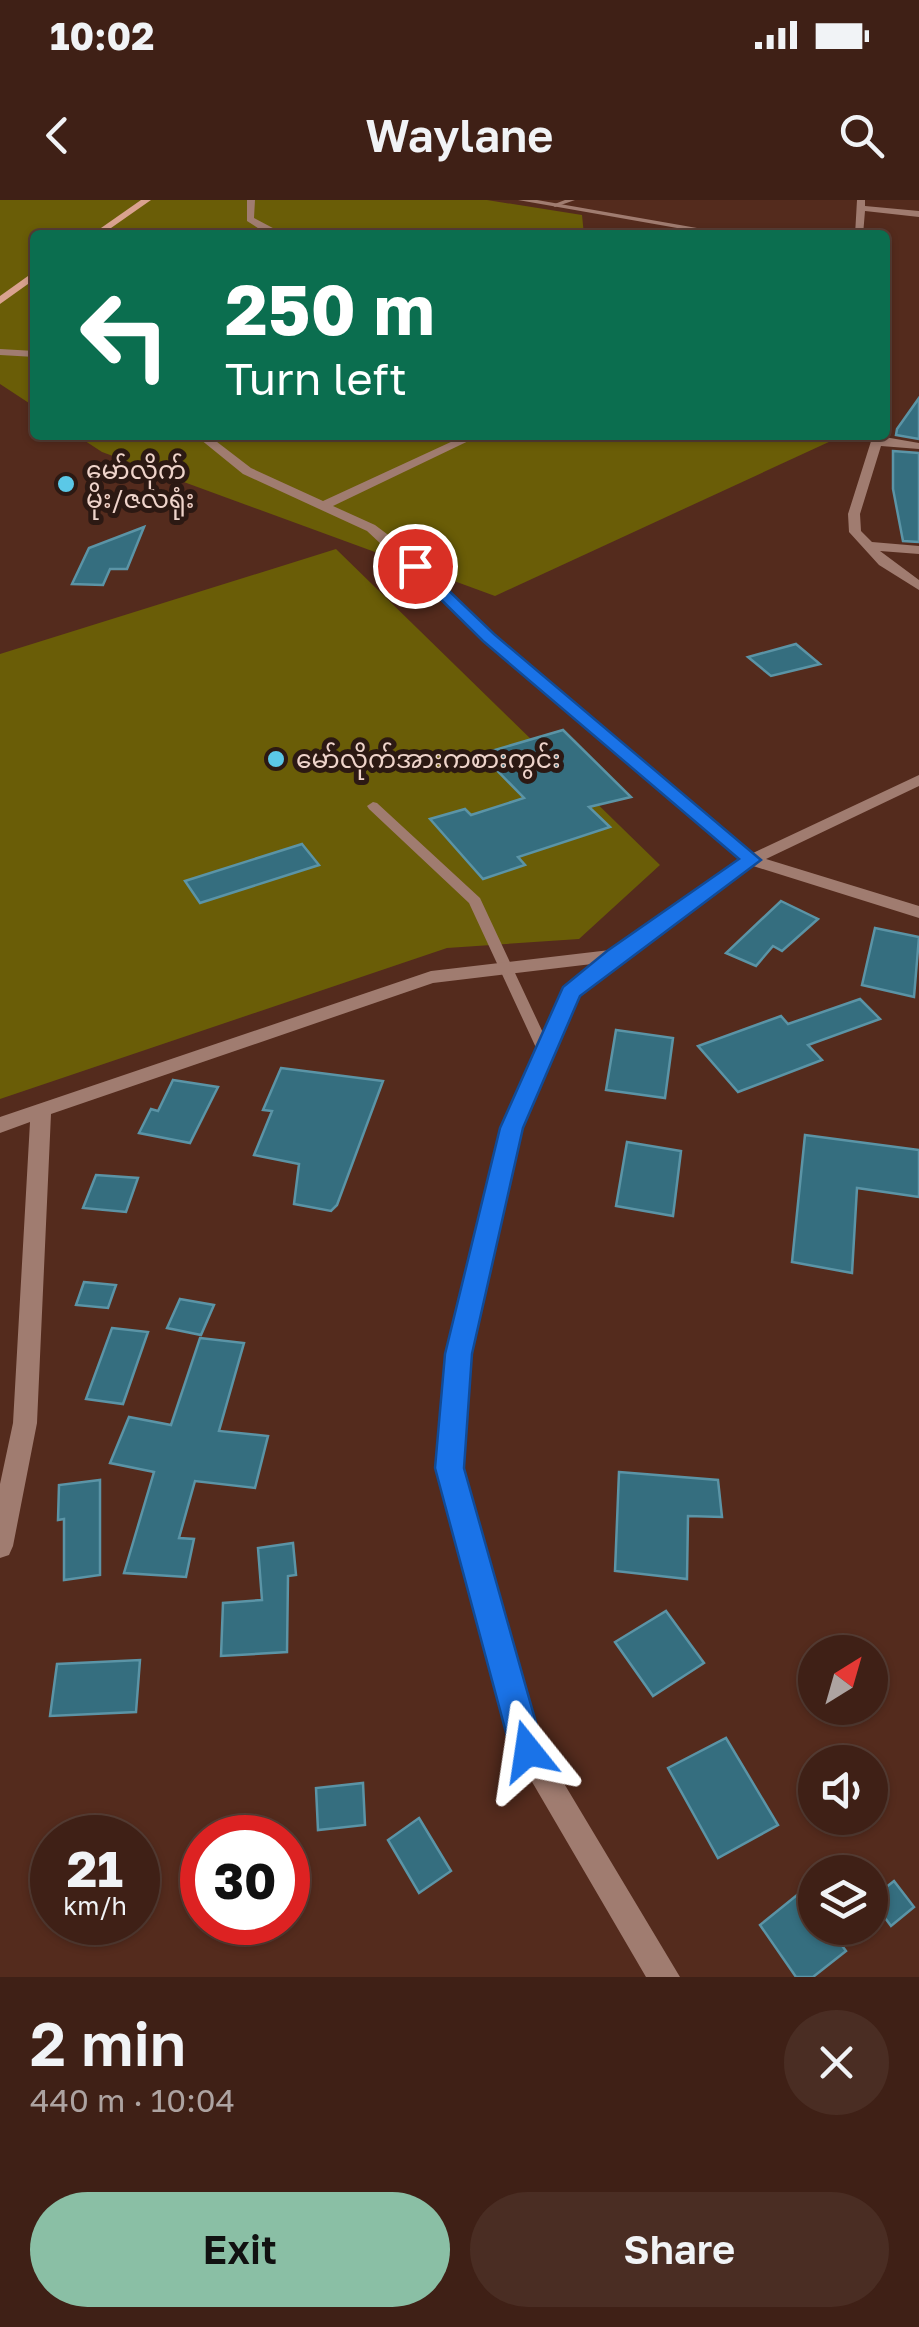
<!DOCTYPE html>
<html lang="en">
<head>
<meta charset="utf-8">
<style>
	:root { --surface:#3f2016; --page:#4a2d23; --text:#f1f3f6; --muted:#ada3a1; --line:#583e35; --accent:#8abfa5 }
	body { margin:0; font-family:"Golos Text","Noto Sans Myanmar",sans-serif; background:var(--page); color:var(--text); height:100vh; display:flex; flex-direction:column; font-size:38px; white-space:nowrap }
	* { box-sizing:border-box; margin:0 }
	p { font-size:32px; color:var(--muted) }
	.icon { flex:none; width:55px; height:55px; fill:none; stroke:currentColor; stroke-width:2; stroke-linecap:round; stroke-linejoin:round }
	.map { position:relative; height:1777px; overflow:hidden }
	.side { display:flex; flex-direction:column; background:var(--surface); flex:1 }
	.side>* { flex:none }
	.hud { position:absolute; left:30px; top:30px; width:860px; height:210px; border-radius:10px; box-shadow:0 2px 8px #0004,0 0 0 2px var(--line); background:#0b6e4f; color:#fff; overflow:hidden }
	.needle { width:65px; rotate:37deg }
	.controls { position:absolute; left:798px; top:1435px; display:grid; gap:20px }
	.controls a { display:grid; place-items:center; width:90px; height:90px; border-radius:50%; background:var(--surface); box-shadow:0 2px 8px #0004,0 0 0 2px var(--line); font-size:50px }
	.speed { position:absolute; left:30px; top:1615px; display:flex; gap:20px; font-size:50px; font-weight:700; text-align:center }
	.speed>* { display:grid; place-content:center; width:130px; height:130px; border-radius:50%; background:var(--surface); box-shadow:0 2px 8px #0004,0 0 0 2px var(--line); line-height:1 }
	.speed small { font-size:25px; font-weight:400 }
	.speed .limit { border:15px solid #d22; background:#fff; color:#111 }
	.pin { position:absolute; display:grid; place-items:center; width:85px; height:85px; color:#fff; margin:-42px; border:5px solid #fff; border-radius:50%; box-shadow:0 2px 10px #0007 }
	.me { position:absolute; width:110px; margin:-55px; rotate:345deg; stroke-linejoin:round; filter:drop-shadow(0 0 8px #0008) }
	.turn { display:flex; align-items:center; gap:35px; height:210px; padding:0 30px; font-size:45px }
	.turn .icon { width:130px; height:130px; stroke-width:2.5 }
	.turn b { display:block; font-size:70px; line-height:85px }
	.round { display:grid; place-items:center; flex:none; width:105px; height:105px; border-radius:52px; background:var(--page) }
	.summary { display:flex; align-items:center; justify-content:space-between; height:170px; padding:0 30px }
	h1 { font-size:60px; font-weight:600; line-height:75px }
	.primary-button { display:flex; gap:20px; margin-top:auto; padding:20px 30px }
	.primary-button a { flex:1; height:115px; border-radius:60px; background:var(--accent); color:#111; font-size:40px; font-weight:600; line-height:115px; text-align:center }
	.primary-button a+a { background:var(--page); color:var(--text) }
	.status { display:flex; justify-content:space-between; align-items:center; height:70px; padding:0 50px; background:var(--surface); direction:ltr }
	.status svg { height:28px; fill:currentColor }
	header { display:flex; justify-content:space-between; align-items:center; height:130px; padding:0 30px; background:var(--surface); font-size:45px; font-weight:600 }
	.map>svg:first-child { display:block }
	.green { fill:#6a5d07 }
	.building { fill:#356e7f; stroke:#5b94a6; stroke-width:2.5 }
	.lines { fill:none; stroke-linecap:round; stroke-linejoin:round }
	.service { fill:#a07c70; fill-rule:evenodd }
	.minor { fill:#a07c70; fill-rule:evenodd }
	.secondary { fill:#daa28f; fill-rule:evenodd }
	.route { fill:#1a73e8; stroke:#114b97; stroke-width:2.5 }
	.poi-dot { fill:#5bc8e7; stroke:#2c1913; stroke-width:4 }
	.labels { text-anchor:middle; stroke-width:10; stroke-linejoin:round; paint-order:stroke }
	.far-poi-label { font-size:25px; fill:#efd4cb; stroke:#2c1913; text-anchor:start }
</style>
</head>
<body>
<div class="status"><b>10:02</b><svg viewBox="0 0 49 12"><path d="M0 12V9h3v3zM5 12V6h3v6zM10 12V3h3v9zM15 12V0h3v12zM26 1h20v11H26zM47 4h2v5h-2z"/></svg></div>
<header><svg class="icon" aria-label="back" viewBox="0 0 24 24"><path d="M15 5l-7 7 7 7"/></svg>Waylane<svg class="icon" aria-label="search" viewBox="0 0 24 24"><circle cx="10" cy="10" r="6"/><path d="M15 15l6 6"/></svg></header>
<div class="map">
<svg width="919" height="1777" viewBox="0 0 919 1777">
	<rect width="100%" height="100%" fill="#542b1d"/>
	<!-- green -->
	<g class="green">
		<polygon points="0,0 487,0 582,15 584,35 35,35 35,207 0,184"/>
		<polygon points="76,235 844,235 495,396 102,252"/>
		<polygon points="336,349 660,665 579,739 447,748 0,899 0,454"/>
	</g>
	<!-- building -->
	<g class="building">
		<polygon points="919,198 919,239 896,235 897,229"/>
		<polygon points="893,251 919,253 919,342 903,341 893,289"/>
		<polygon points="144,327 127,369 110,369 103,385 72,384 89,348"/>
		<polygon points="796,444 820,464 771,476 748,457"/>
		<polygon points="563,530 631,597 589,607 610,627 518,657 525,665 483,679 430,619 465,609 471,615 524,598 481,554"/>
		<polygon points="302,644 319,665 200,703 185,681"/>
		<polygon points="781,701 818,719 782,751 773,746 756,766 726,753"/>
		<polygon points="875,728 919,737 914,797 862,785"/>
		<polygon points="860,799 880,819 808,845 822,860 738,892 698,846 781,816 788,824"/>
		<polygon points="616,830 673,838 665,898 606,890"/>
		<polygon points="281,868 383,881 337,1005 331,1011 294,1004 299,964 254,955 272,911 263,910"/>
		<polygon points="173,880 218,887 190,943 139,933 151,909 158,911"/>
		<polygon points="805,935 919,950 919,997 857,988 852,1073 792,1062"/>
		<polygon points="627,942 681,951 673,1016 616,1006"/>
		<polygon points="96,975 138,978 126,1012 83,1008"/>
		<polygon points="84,1082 116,1085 108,1108 76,1105"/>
		<polygon points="180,1099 214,1105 201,1135 167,1128"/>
		<polygon points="112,1128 148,1132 123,1204 86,1199"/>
		<polygon points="200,1138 244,1143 219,1231 268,1236 255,1288 195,1281 179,1338 194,1339 186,1377 124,1373 154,1272 110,1263 129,1217 171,1225"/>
		<polygon points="619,1272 718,1280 722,1317 688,1316 687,1379 615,1371"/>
		<polygon points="100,1280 100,1375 64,1380 64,1319 58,1320 59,1285"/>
		<polygon points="293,1343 296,1375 288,1376 287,1452 221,1456 223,1403 262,1400 258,1348"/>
		<polygon points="666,1411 704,1463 653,1496 615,1442"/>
		<polygon points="140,1460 136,1512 50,1516 57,1464"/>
		<polygon points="726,1538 778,1625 718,1658 668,1568"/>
		<polygon points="363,1583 365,1625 318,1630 316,1588"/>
		<polygon points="419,1618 451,1671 419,1693 388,1640"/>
		<polygon points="894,1681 914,1707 891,1726 871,1699"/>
		<polygon points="802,1691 815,1709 815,1728 829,1728 846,1751 813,1777 796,1777 760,1725"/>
	</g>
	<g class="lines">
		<!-- service -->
		<g class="service">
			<polygon points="565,0 575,0 555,7 552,5"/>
			<polygon points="373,602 377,603 480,698 552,852 550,856 540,856 538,852 469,703 369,609 367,606"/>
		</g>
		<!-- minor -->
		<g class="minor">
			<polygon points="247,0 255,0 254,18 286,35 267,34 247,21"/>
			<polygon points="518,0 537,0 737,35 717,35"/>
			<polygon points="857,0 865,0 865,6 919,11 919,17 865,11 863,35 855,35"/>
			<polygon points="0,149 35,151 35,157 0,155"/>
			<polygon points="195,235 208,235 251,268 323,301 466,235 481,235 333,306 375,325 399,343 494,434 753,653 919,575 919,586 766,659 919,706 919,718 753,666 620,760 579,795 522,928 470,1154 461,1267 541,1545 680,1777 646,1777 514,1551 437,1267 446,1154 502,928 562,792 592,764 433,783 51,914 37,1223 13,1346 9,1355 0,1358 0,1284 13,1223 30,922 0,933 0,917 431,771 610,750 740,660 484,440 367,331 243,274"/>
			<polygon points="873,235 919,243 919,249 881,246 860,314 861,331 872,342 919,346 919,354 880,351 919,380 919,390 879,365 849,332 848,314"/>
		</g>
		<!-- secondary -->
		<g class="secondary">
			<polygon points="141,0 151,0 101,35 91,35"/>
			<polygon points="35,71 35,79 0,104 0,96"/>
		</g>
	</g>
	<!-- route -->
	<polygon class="route" points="410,363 420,363 494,434 761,660 580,796 523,928 472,1154 464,1268 544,1551 539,1562 528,1567 516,1562 511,1551 435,1268 445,1154 500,928 563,787 607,751 739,659 483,441 410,369"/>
	<!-- markers -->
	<g class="poi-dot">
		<circle cx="66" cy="284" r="10"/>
		<circle cx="276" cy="559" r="10"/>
	</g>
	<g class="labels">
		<!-- far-poi labels -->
		<g class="far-poi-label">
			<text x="86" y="279">မော်လိုက်<tspan x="86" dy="29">မိုး/ဇလရုံး</tspan></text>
			<text x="296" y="568">မော်လိုက်အားကစားကွင်း</text>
		</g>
	</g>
</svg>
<div class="controls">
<a><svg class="needle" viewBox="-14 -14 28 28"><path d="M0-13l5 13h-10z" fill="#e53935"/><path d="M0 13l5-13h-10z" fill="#ada3a1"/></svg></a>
<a><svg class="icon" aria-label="sound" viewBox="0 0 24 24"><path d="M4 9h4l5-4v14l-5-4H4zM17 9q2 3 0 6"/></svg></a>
<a><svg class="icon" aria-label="layers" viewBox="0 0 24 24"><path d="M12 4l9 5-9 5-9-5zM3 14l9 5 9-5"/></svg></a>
</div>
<div class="speed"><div>21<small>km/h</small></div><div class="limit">30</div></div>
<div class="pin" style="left:415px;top:366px;background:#d93025"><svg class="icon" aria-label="arrive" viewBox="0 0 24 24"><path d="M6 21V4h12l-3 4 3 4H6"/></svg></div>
<svg class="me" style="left:528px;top:1551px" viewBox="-20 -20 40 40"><path d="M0-17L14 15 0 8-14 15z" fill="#1a73e8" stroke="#fff" stroke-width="4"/></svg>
<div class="hud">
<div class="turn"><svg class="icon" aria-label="left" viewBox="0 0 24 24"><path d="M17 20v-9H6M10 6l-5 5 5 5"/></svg><div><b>250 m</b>Turn left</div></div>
</div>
</div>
<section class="side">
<div class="summary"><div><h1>2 min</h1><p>440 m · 10:04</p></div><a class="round"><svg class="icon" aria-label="close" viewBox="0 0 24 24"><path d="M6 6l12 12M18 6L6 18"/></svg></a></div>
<div class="primary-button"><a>Exit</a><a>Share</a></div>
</section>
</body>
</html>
